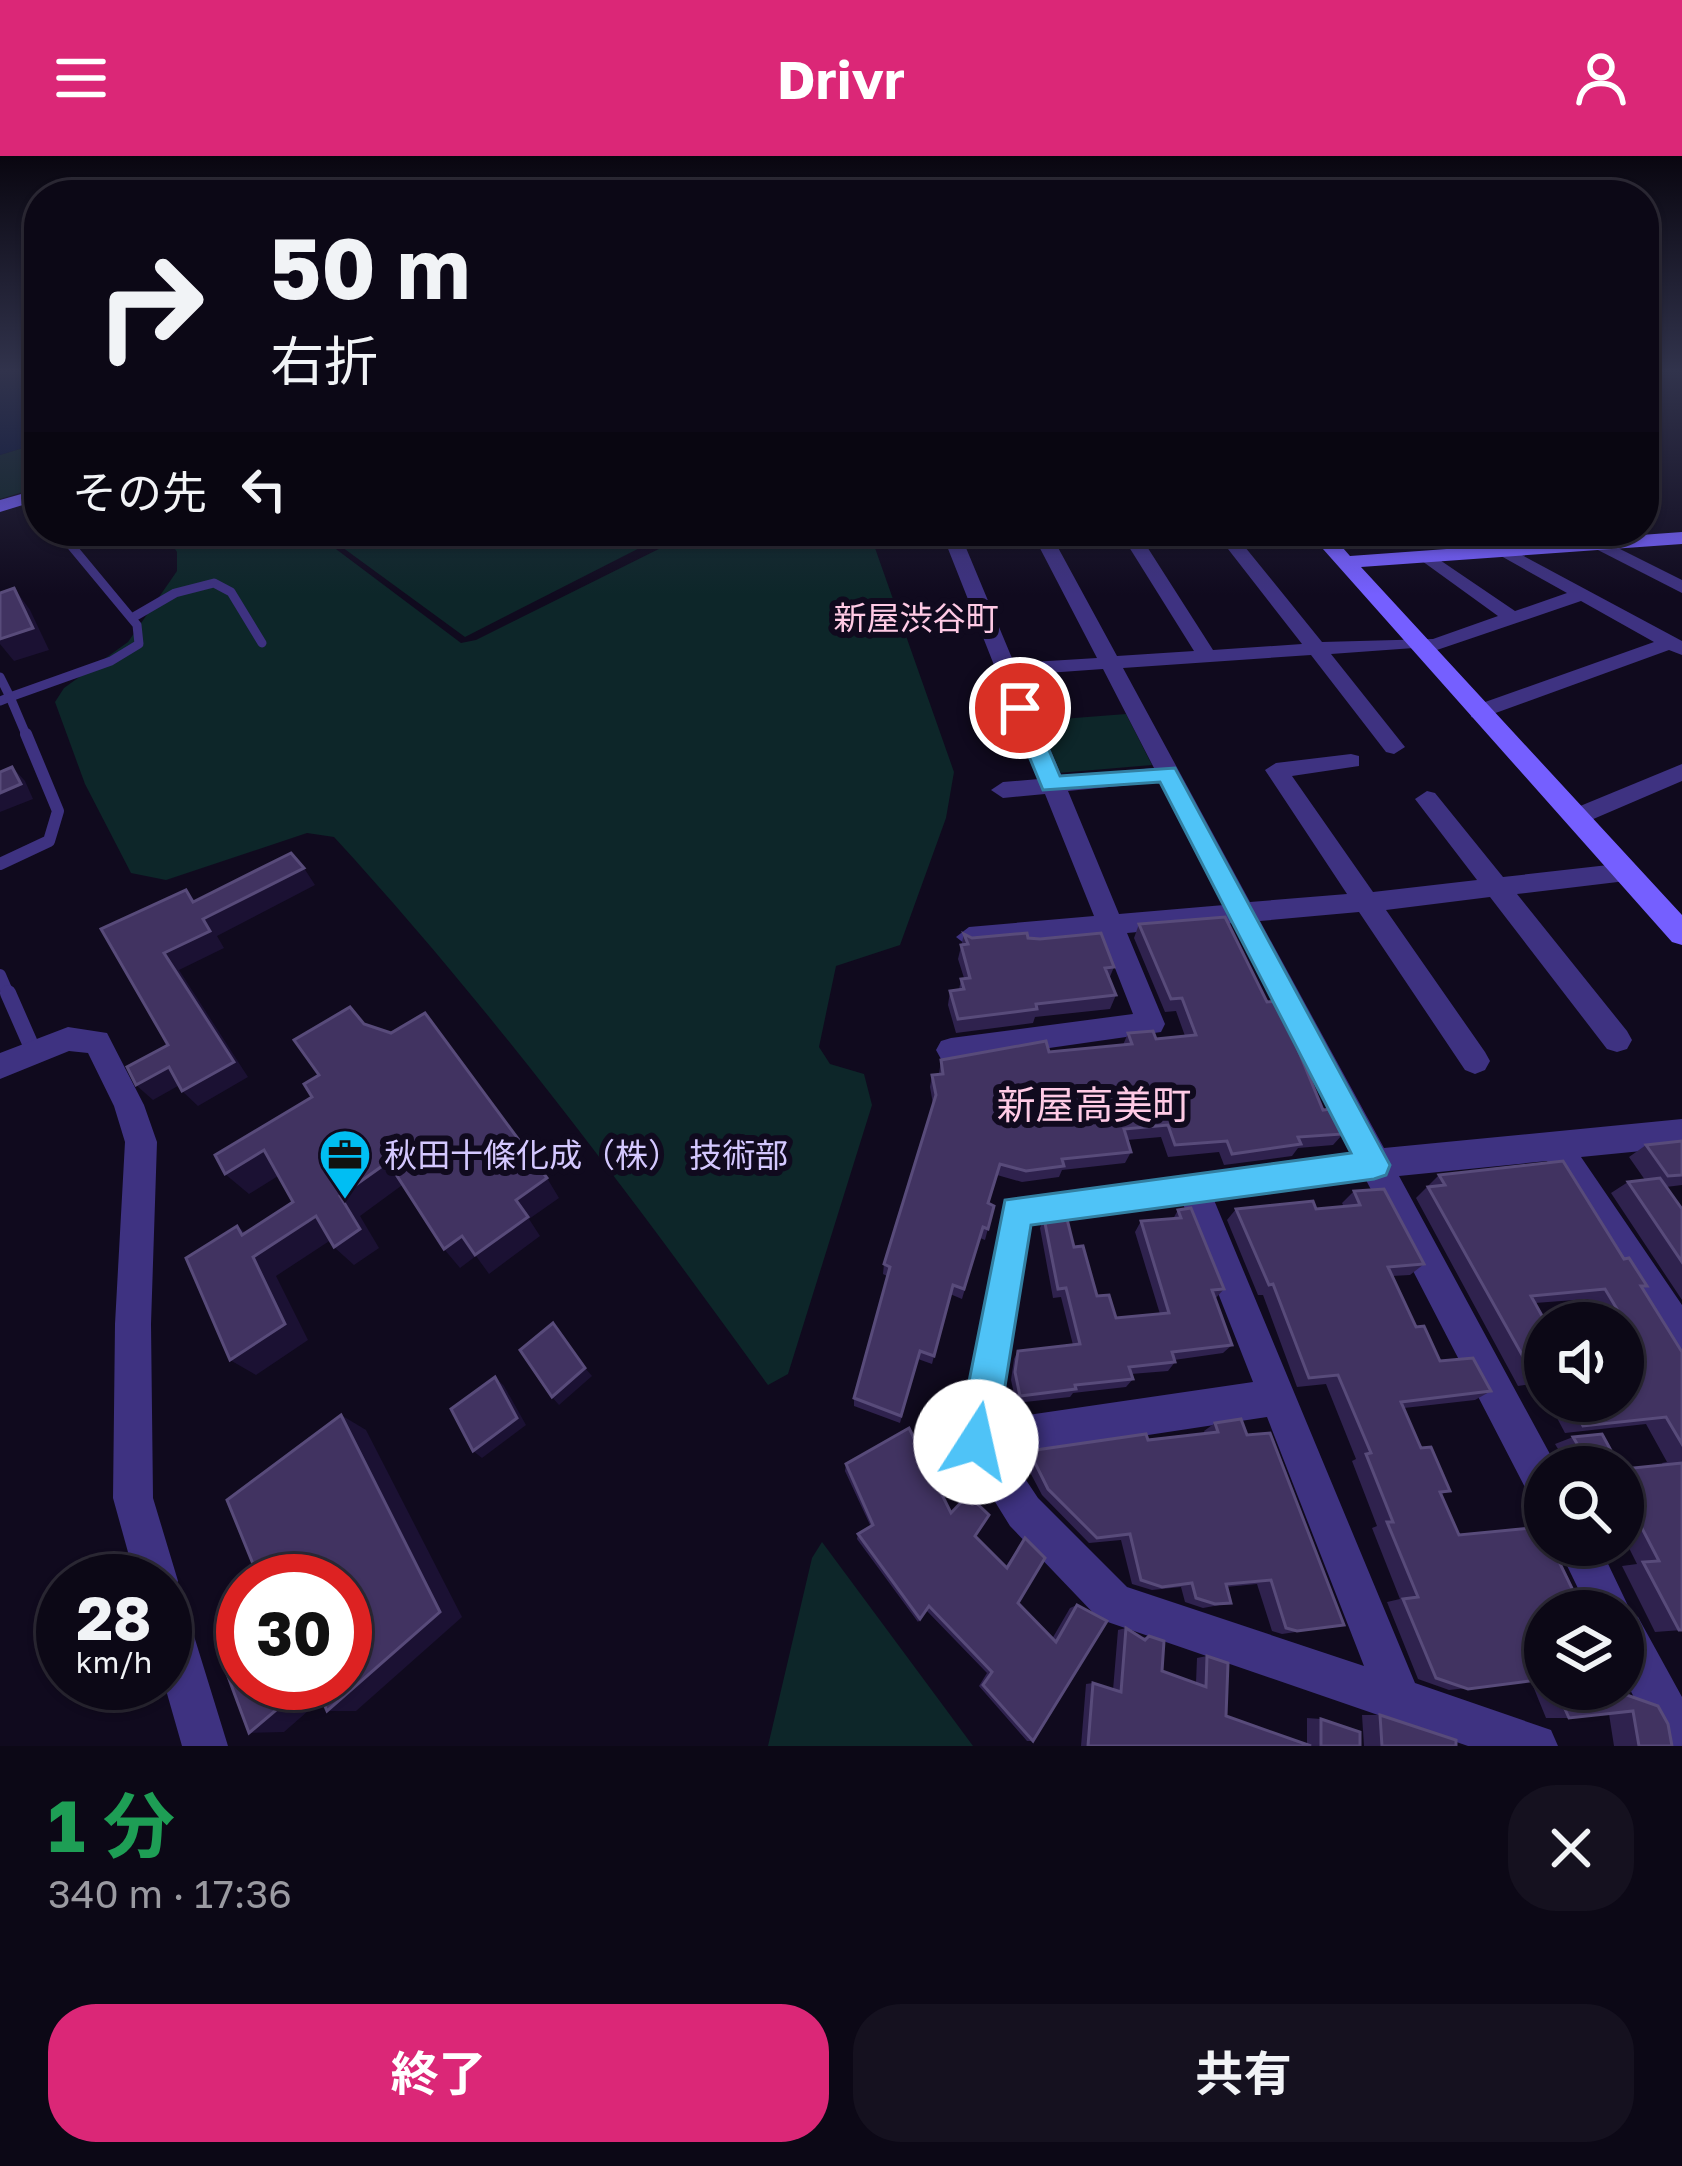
<!DOCTYPE html>
<html lang="ja">
<head>
<meta charset="utf-8">
<style>
	:root { --surface:#0c0816; --page:#15111f; --text:#f1f3f6; --muted:#9a9aa1; --line:#2c2935; --accent:#db2777 }
	body { margin:0; font-family:"Golos Text","Noto Sans JP",sans-serif; background:var(--page); color:var(--text); height:100vh; display:flex; flex-direction:column; font-size:45px; white-space:nowrap }
	* { box-sizing:border-box; margin:0 }
	p { font-size:39px; color:var(--muted) }
	.icon { flex:none; width:66px; height:66px; fill:none; stroke:currentColor; stroke-width:2; stroke-linecap:round; stroke-linejoin:round }
	.map { position:relative; height:1590px; overflow:hidden }
	.side { display:flex; flex-direction:column; background:var(--surface); flex:1 }
	.side>* { flex:none }
	.guide { position:absolute; left:24px; top:24px; width:1635px; height:366px; border-radius:48px; box-shadow:0 3px 9px #0004,0 0 0 3px var(--line); background:#0c0816; color:var(--text); overflow:hidden }
	.tools { position:absolute; left:1524px; top:1146px; display:grid; gap:24px }
	.tools a { display:grid; place-items:center; width:120px; height:120px; border-radius:50%; background:var(--surface); box-shadow:0 3px 9px #0004,0 0 0 3px var(--line); font-size:60px }
	.speed { position:absolute; left:36px; top:1398px; display:flex; gap:24px; font-size:60px; font-weight:700; text-align:center }
	.speed>* { display:grid; place-content:center; width:156px; height:156px; border-radius:50%; background:var(--surface); box-shadow:0 3px 9px #0004,0 0 0 3px var(--line); line-height:1 }
	.speed small { font-size:30px; font-weight:400 }
	.speed .limit { border:18px solid #d22; background:#fff; color:#111 }
	.pin { position:absolute; display:grid; place-items:center; width:102px; height:102px; color:#fff; margin:-51px; border:6px solid #fff; border-radius:50%; box-shadow:0 3px 12px #0007 }
	.me { position:absolute; width:132px; margin:-66px; rotate:10deg; stroke-linejoin:round; filter:drop-shadow(0 0 9px #0008) }
	.turn { display:flex; align-items:center; gap:42px; height:252px; padding:0 48px; font-size:54px }
	.turn .icon { width:156px; height:156px; stroke-width:2.5 }
	.turn b { display:block; font-size:84px; line-height:102px }
	.then { display:flex; align-items:center; height:114px; padding:0 48px; background:#0003; gap:24px; font-size:45px }
	.round { display:grid; place-items:center; flex:none; width:126px; height:126px; border-radius:48px; background:var(--page) }
	.summary { display:flex; align-items:center; justify-content:space-between; height:204px; padding:0 48px }
	h1 { font-size:72px; font-weight:700; line-height:90px; color:#1e9e55 }
	.button { display:flex; gap:24px; margin-top:auto; padding:24px 48px }
	.button a { flex:1; height:138px; border-radius:48px; background:var(--accent); color:#fff; font-size:48px; font-weight:700; line-height:138px; text-align:center }
	.button a+a { background:var(--page); color:var(--text) }
	header { display:flex; justify-content:space-between; align-items:center; height:156px; padding:0 48px; background:var(--accent); color:#fff; font-size:54px; font-weight:700 }
	.map>svg:first-child { display:block }
	.green { fill:#0d2629 }
	.water { fill:#05133c }
	.lines { fill:none; stroke-linecap:round; stroke-linejoin:round }
	.lane-far2 { stroke:#3e3281; stroke-width:9 }
	.lane-far1 { stroke:#3e3281; stroke-width:12 }
	.lane { stroke:#3e3281; stroke-width:16 }
	.street { fill:#3e3281; fill-rule:evenodd }
	.secondary { fill:#755fff; fill-rule:evenodd }
	.wall { fill:#2f224e }
	.shaded-wall { fill:#1b1133 }
	.building { fill:#413361; stroke:#584b7a; stroke-width:3 }
	.route { fill:#4fc3f7; stroke:#337fa1; stroke-width:3 }
	.labels { text-anchor:middle; stroke-width:12; stroke-linejoin:round; paint-order:stroke }
	.far-quarter-label { font-size:33px; fill:#ffcae5; stroke:#100a1e }
	.poi-label { font-size:33px; fill:#d4c8ff; stroke:#100a1e; text-anchor:start }
	.quarter-label { font-size:39px; fill:#ffcae5; stroke:#100a1e }
</style>
</head>
<body>
<header><svg class="icon" aria-label="menu" viewBox="0 0 24 24"><path d="M4 6h16M4 12h16M4 18h16"/></svg>Drivr<svg class="icon" aria-label="person" viewBox="0 0 24 24"><circle cx="12" cy="8" r="4"/><path d="M4 21q1-7 8-7t8 7"/></svg></header>
<div class="map">
<svg width="1682" height="1590" viewBox="0 0 1682 1590">
	<rect width="100%" height="100%" fill="#100a1e"/>
	<!-- green -->
	<g class="green">
		<polygon points="39,287 39,331 0,343 0,299"/>
		<path d="M163 375H312L461 487 476 484 695 375H869L954 616 946 662 900 789 836 810 819 891 830 908 864 918 872 949 788 1218 768 1229C631 1040 492 853 334 681L307 677 166 724 131 717 85 628 55 546 64 532 128 486 177 415V396Z"/>
		<polygon points="320,375 673,375 465,481"/>
		<polygon points="1126,558 1152,609 1058,617 1036,565"/>
		<polygon points="822,1386 973,1590 768,1590 812,1402"/>
	</g>
	<!-- water -->
	<polygon class="water" points="0,216 39,216 39,287 0,299"/>
	<g class="lines">
		<!-- lane-far2 -->
		<g class="lane-far2">
			<polyline points="132,462 175,437 214,427 231,436 262,487"/>
			<polyline points="0,521 10,541 0,545"/>
			<polyline points="27,581 10,541 111,505 139,488 137,469 59,375"/>
		</g>
		<!-- lane-far1 -->
		<g class="lane-far1">
			<polyline points="0,708 49,685 58,655 26,578"/>
			<polyline points="0,819 9,840"/>
		</g>
		<!-- lane -->
		<polyline class="lane" points="8,837 33,894"/>
		<!-- street -->
		<g class="street">
			<path d="M941 375H959L1014 507 1097 502 1031 375H1049L1117 500 1194 495 1119 375H1137L1213 494 1302 488 1214 375H1232L1322 486 1433 483 1498 460 1422 405 1419 401 1428 396 1515 455 1567 437 1501 400 1498 396 1507 391 1682 485V499L1669 494 1479 563 1471 561V551L1654 486 1581 445 1434 495 1414 492 1331 498 1405 591 1394 598 1386 596 1311 499 1123 512 1250 746 1347 738 1265 614 1276 607 1351 598 1359 600V610L1292 620 1373 736 1477 724 1415 643 1427 635 1435 637 1503 721 1626 707 1639 716 1626 725 1517 738 1627 875 1632 884 1627 893 1617 896 1607 893 1490 741 1386 754 1485 896 1490 905 1485 914 1475 918 1465 914 1359 756 1260 765 1384 992 1682 963V991L1581 1001 1682 1149V1198L1669 1193 1547 1005 1399 1020 1557 1311H1545V1349L1531 1343 1366 1024 1214 1044 1415 1527 1551 1574 1558 1590H1468L1099 1463 1010 1370 958 1286 1005 1044 1352 996 1234 767 1127 777 1165 868 1161 876 951 906 941 903 936 894 941 885 951 882 1133 858 1102 779 969 791 956 781 969 771 1094 760 1045 638 1003 642 991 634 1003 626 1039 623ZM1103 513 1154 612 1062 621 1019 519ZM1161 626 1224 749 1119 758 1068 635ZM1183 1048 1253 1226 1000 1263 1031 1069ZM1267 1261 1364 1510 1127 1431 1038 1342 1010 1300Z"/>
			<polygon points="1600,383 1682,424 1682,437 1594,392 1594,384"/>
			<polygon points="1682,608 1682,625 1584,667 1568,667 1564,661 1568,655"/>
			<polygon points="68,871 107,877 144,949 157,986 151,1168 153,1342 178,1425 173,1436 180,1439 186,1454 228,1590 182,1590 164,1527 165,1425 136,1425 113,1342 115,1168 125,986 114,950 88,897 69,895 0,923 0,897"/>
			<polygon points="1557,1389 1599,1389 1632,1458 1638,1461 1682,1541 1682,1590 1659,1590 1623,1520 1623,1455 1589,1455"/>
		</g>
		<!-- secondary -->
		<g class="secondary">
			<polygon points="39,333 39,344 0,356 0,344"/>
			<polygon points="1307,375 1328,375 1350,400 1682,376 1682,388 1361,411 1682,759 1682,789 1672,786"/>
		</g>
	</g>
	<!-- wall -->
	<g class="wall">
		<polygon points="1139,768 1267,846 1323,954 1343,978 1333,989 1298,992 1292,1000 1224,1009 1219,996 1168,1001 1161,981 1127,984 1131,996 1125,1007 1062,1014 1059,1021 1022,1026 997,1019 988,1047 994,1050 985,1084 980,1082 962,1143 950,1138 932,1208 918,1203 900,1267 854,1250 854,1242 887,1120 883,1118 884,1108 933,948 930,931 932,919 939,918 941,904 1123,889 1128,877 1156,883 1185,880 1176,855 1165,856 1134,782"/>
		<polygon points="964,778 972,782 1028,782 1114,811 1109,823 1116,839 1110,853 1035,861 1033,867 956,877 948,849 950,835 959,834 961,823 964,822 958,803"/>
		<polygon points="1682,985 1682,1029 1666,1031 1682,1053 1682,1144 1611,1037 1628,1026 1645,1024 1629,1001 1646,989"/>
		<polygon points="1439,1019 1624,1103 1647,1130 1642,1132 1682,1196 1682,1474 1655,1476 1622,1410 1637,1408 1623,1380 1623,1313 1663,1309 1662,1307 1667,1306 1646,1268 1565,1277 1548,1245 1623,1245 1623,1167 1602,1167 1588,1143 1535,1147 1545,1167 1545,1239 1539,1227 1518,1230 1416,1042"/>
		<polygon points="1354,1035 1424,1108 1410,1119 1392,1120 1416,1171 1440,1205 1491,1235 1475,1244 1404,1252 1421,1292 1450,1335 1441,1338 1459,1379 1545,1455 1545,1533 1610,1533 1672,1590 1614,1590 1609,1558 1569,1562 1546,1562 1531,1525 1449,1534 1418,1523 1387,1446 1400,1443 1372,1372 1377,1370 1352,1305 1356,1303 1326,1228 1297,1231 1263,1139 1258,1139 1227,1064 1236,1053 1316,1053 1344,1051 1342,1047"/>
		<polygon points="1178,1054 1224,1133 1215,1143 1232,1189 1223,1197 1174,1204 1175,1206 1168,1215 1131,1218 1133,1223 1126,1231 1073,1237 1070,1241 1016,1247 1011,1224 1014,1203 1018,1195 1073,1189 1061,1141 1053,1142 1040,1072 1044,1062 1074,1091 1097,1140 1116,1162 1160,1158 1135,1076 1141,1065 1173,1063"/>
		<polygon points="1215,1267 1247,1279 1344,1469 1282,1478 1272,1475 1257,1428 1226,1431 1231,1447 1203,1452 1185,1446 1181,1431 1152,1434 1132,1428 1121,1384 1089,1387 1042,1339 1023,1303 1029,1295 1205,1277 1204,1275"/>
		<polygon points="1573,1281 1620,1311 1569,1311 1555,1288"/>
		<polygon points="846,1308 951,1357 1006,1410 1025,1382 1018,1447 1052,1483 1070,1452 1077,1449 1033,1585 1027,1585 979,1530 987,1517 926,1454 918,1466 857,1383 858,1378 871,1371 845,1315"/>
		<polygon points="1126,1472 1142,1482 1149,1480 1162,1515 1196,1527 1197,1502 1207,1500 1226,1560 1307,1589 1307,1562 1321,1563 1360,1590 1081,1590 1086,1528 1093,1527 1113,1534 1118,1474"/>
		<polygon points="1362,1559 1380,1559 1456,1590 1364,1590"/>
	</g>
	<!-- shaded-wall -->
	<g class="shaded-wall">
		<polygon points="14,432 30,454 49,494 14,505 0,488 0,483"/>
		<polygon points="12,611 25,625 33,643 0,656 0,637"/>
		<polygon points="304,712 315,729 217,780 224,792 179,814 248,921 198,950 182,935 164,797 203,763 186,734 200,751"/>
		<polygon points="169,911 185,926 153,944 136,929"/>
		<polygon points="264,994 286,1015 249,1038 225,1018"/>
		<polygon points="388,1006 405,1027 360,1060 379,1092 354,1109 334,1091 340,1040"/>
		<polygon points="547,1022 559,1042 529,1063 540,1080 489,1118 476,1100 460,1112 444,1093"/>
		<polygon points="316,1060 337,1080 276,1120 308,1184 256,1219 230,1204 253,1101 237,1070 261,1089"/>
		<polygon points="585,1212 592,1220 559,1249 552,1241"/>
		<polygon points="495,1221 504,1230 526,1269 482,1302 473,1295"/>
		<polygon points="341,1259 366,1274 462,1461 356,1555 327,1555"/>
		<polygon points="308,1527 340,1527 284,1576 249,1577"/>
	</g>
	<!-- building -->
	<g class="building">
		<polygon points="14,432 33,472 0,483 0,437"/>
		<polygon points="12,611 21,628 0,637 0,616"/>
		<polygon points="291,697 304,712 203,763 210,775 164,797 234,906 182,935 169,911 136,929 127,911 168,889 101,773 186,734 193,746"/>
		<polygon points="1225,761 1267,846 1278,845 1323,954 1331,953 1343,978 1298,981 1301,988 1232,998 1227,985 1175,989 1168,969 1124,973 1131,996 1062,1003 1064,1010 1026,1015 1000,1008 988,1047 994,1050 988,1073 983,1071 964,1133 953,1129 934,1200 920,1195 901,1260 854,1242 890,1111 884,1108 936,939 932,919 943,918 941,904 1046,885 1049,896 1132,888 1128,877 1153,875 1156,883 1196,879 1182,842 1171,843 1139,768"/>
		<polygon points="1027,777 1028,782 1040,783 1101,777 1114,811 1105,812 1116,839 1036,848 1037,853 958,863 950,835 964,833 961,823 970,822 961,789 968,788 964,778 972,782"/>
		<polygon points="350,851 364,868 391,877 425,857 547,1022 516,1044 528,1061 475,1099 462,1080 444,1093 388,1006 340,1040 360,1073 334,1091 316,1060 253,1101 285,1168 230,1204 186,1102 237,1070 242,1079 293,1046 264,994 225,1018 215,999 312,941 304,928 319,919 294,884"/>
		<polygon points="1682,985 1682,1019 1668,1020 1646,989"/>
		<polygon points="1563,1005 1624,1103 1629,1102 1647,1130 1641,1130 1682,1196 1682,1288 1666,1261 1583,1270 1570,1245 1623,1245 1623,1209 1631,1208 1623,1194 1623,1174 1629,1173 1605,1133 1531,1140 1546,1167 1545,1220 1535,1222 1428,1031 1445,1029 1439,1019"/>
		<polygon points="1660,1022 1682,1053 1682,1106 1628,1026"/>
		<polygon points="1384,1033 1424,1108 1388,1111 1416,1171 1424,1170 1440,1205 1473,1202 1491,1235 1401,1246 1421,1292 1431,1291 1450,1335 1440,1336 1459,1379 1542,1371 1545,1377 1545,1389 1551,1389 1583,1455 1545,1455 1545,1523 1468,1533 1436,1522 1403,1443 1418,1441 1387,1366 1393,1366 1366,1298 1371,1297 1338,1219 1309,1222 1273,1128 1269,1129 1236,1053 1313,1045 1316,1053 1360,1049 1354,1035"/>
		<polygon points="1191,1052 1224,1133 1212,1134 1232,1189 1172,1196 1175,1206 1129,1211 1133,1223 1075,1229 1076,1233 1020,1240 1015,1216 1018,1195 1080,1188 1066,1132 1058,1133 1044,1062 1066,1059 1074,1091 1083,1090 1097,1140 1109,1139 1116,1162 1169,1157 1141,1065 1181,1062 1178,1054"/>
		<polygon points="553,1167 585,1212 552,1241 520,1194"/>
		<polygon points="495,1221 517,1262 473,1295 451,1253"/>
		<polygon points="341,1259 440,1456 327,1555 315,1527 345,1527 345,1425 260,1425 227,1344"/>
		<polygon points="1241,1263 1247,1279 1270,1277 1344,1469 1297,1475 1286,1472 1271,1424 1226,1428 1231,1447 1215,1448 1196,1442 1192,1427 1162,1431 1141,1424 1130,1378 1097,1382 1048,1333 1029,1295 1146,1278 1148,1284 1218,1276 1215,1267"/>
		<polygon points="909,1272 951,1357 968,1339 989,1359 975,1380 1007,1412 1025,1382 1045,1402 1018,1447 1056,1486 1077,1449 1107,1465 1033,1585 983,1529 992,1516 929,1450 920,1463 858,1378 873,1369 846,1308"/>
		<polygon points="1602,1278 1620,1311 1591,1311 1573,1281"/>
		<polygon points="1682,1307 1682,1474 1679,1474 1643,1406 1659,1405 1632,1353 1623,1354 1623,1313"/>
		<polygon points="243,1466 243,1527 308,1527 249,1577 216,1488"/>
		<polygon points="1126,1472 1145,1484 1149,1480 1164,1485 1162,1515 1206,1531 1207,1500 1228,1507 1226,1560 1311,1590 1088,1590 1093,1527 1121,1536"/>
		<polygon points="1556,1533 1610,1533 1658,1550 1668,1568 1672,1590 1639,1590 1633,1555 1569,1562"/>
		<polygon points="1380,1559 1456,1584 1456,1590 1382,1590"/>
		<polygon points="1321,1563 1360,1576 1360,1590 1321,1590"/>
	</g>
	<!-- sky -->
	<linearGradient id="sky" x2="0" y2="1"><stop stop-color="#090610"/><stop offset="0.49" stop-color="#31334c"/><stop offset="1" stop-color="#31334c" stop-opacity="0"/></linearGradient>
	<rect width="1682" height="439" fill="url(#sky)"/>
	<!-- route -->
	<polygon class="route" points="1020,546 1031,552 1060,620 1175,612 1390,1009 1386,1019 1374,1023 1031,1069 996,1286 990,1300 976,1306 963,1300 957,1286 1005,1044 1351,997 1160,626 1043,634 1009,552"/>
	<!-- icons -->
	<defs>
		<g id="office-pin" transform="scale(2.7)"><path d="M0 17L-7.5 6A9.5 9.5 0 1 1 7.5 6Z" fill="#00bef3" stroke="#100a1e"/><path d="M-6-3h4V-5.5h4V-3h4V5H-6ZM-1-4.5V-3h2v-1.5ZM-6 0V1H6V0Z" fill="#111"/></g>
	</defs>
	<g fill-rule="evenodd">
		<use href="#office-pin" x="345" y="999"/>
	</g>
	<g class="labels">
		<!-- far-quarter labels -->
		<g class="far-quarter-label">
			<text x="916" y="474">新屋渋谷町</text>
		</g>
		<!-- poi labels -->
		<g class="poi-label">
			<text x="384" y="1011">秋田十條化成（株） 技術部</text>
		</g>
		<!-- quarter labels -->
		<g class="quarter-label">
			<text x="1094" y="963">新屋高美町</text>
		</g>
	</g>
</svg>
<div class="tools">
<a><svg class="icon" aria-label="sound" viewBox="0 0 24 24"><path d="M4 9h4l5-4v14l-5-4H4zM17 9q2 3 0 6"/></svg></a>
<a><svg class="icon" aria-label="search" viewBox="0 0 24 24"><circle cx="10" cy="10" r="6"/><path d="M15 15l6 6"/></svg></a>
<a><svg class="icon" aria-label="layers" viewBox="0 0 24 24"><path d="M12 4l9 5-9 5-9-5zM3 14l9 5 9-5"/></svg></a>
</div>
<div class="speed"><div>28<small>km/h</small></div><div class="limit">30</div></div>
<div class="pin" style="left:1020px;top:552px;background:#d93025"><svg class="icon" aria-label="arrive" viewBox="0 0 24 24"><path d="M6 21V4h12l-3 4 3 4H6"/></svg></div>
<svg class="me" style="left:976px;top:1286px" viewBox="-20 -20 40 40"><circle r="19" fill="#fff"/><path d="M0-13L10 11 0 6-10 11z" fill="#4fc3f7"/></svg>
<div class="guide">
<div class="turn"><svg class="icon" aria-label="right" viewBox="0 0 24 24"><path d="M7 20v-9h11M14 6l5 5-5 5"/></svg><div><b>50 m</b>右折</div></div>
<div class="then">その先<svg class="icon" aria-label="left" viewBox="0 0 24 24"><path d="M17 20v-9H6M10 6l-5 5 5 5"/></svg></div>
</div>
</div>
<section class="side">
<div class="summary"><div><h1>1 分</h1><p>340 m · 17:36</p></div><a class="round"><svg class="icon" aria-label="close" viewBox="0 0 24 24"><path d="M6 6l12 12M18 6L6 18"/></svg></a></div>
<div class="button"><a>終了</a><a>共有</a></div>
</section>
</body>
</html>
